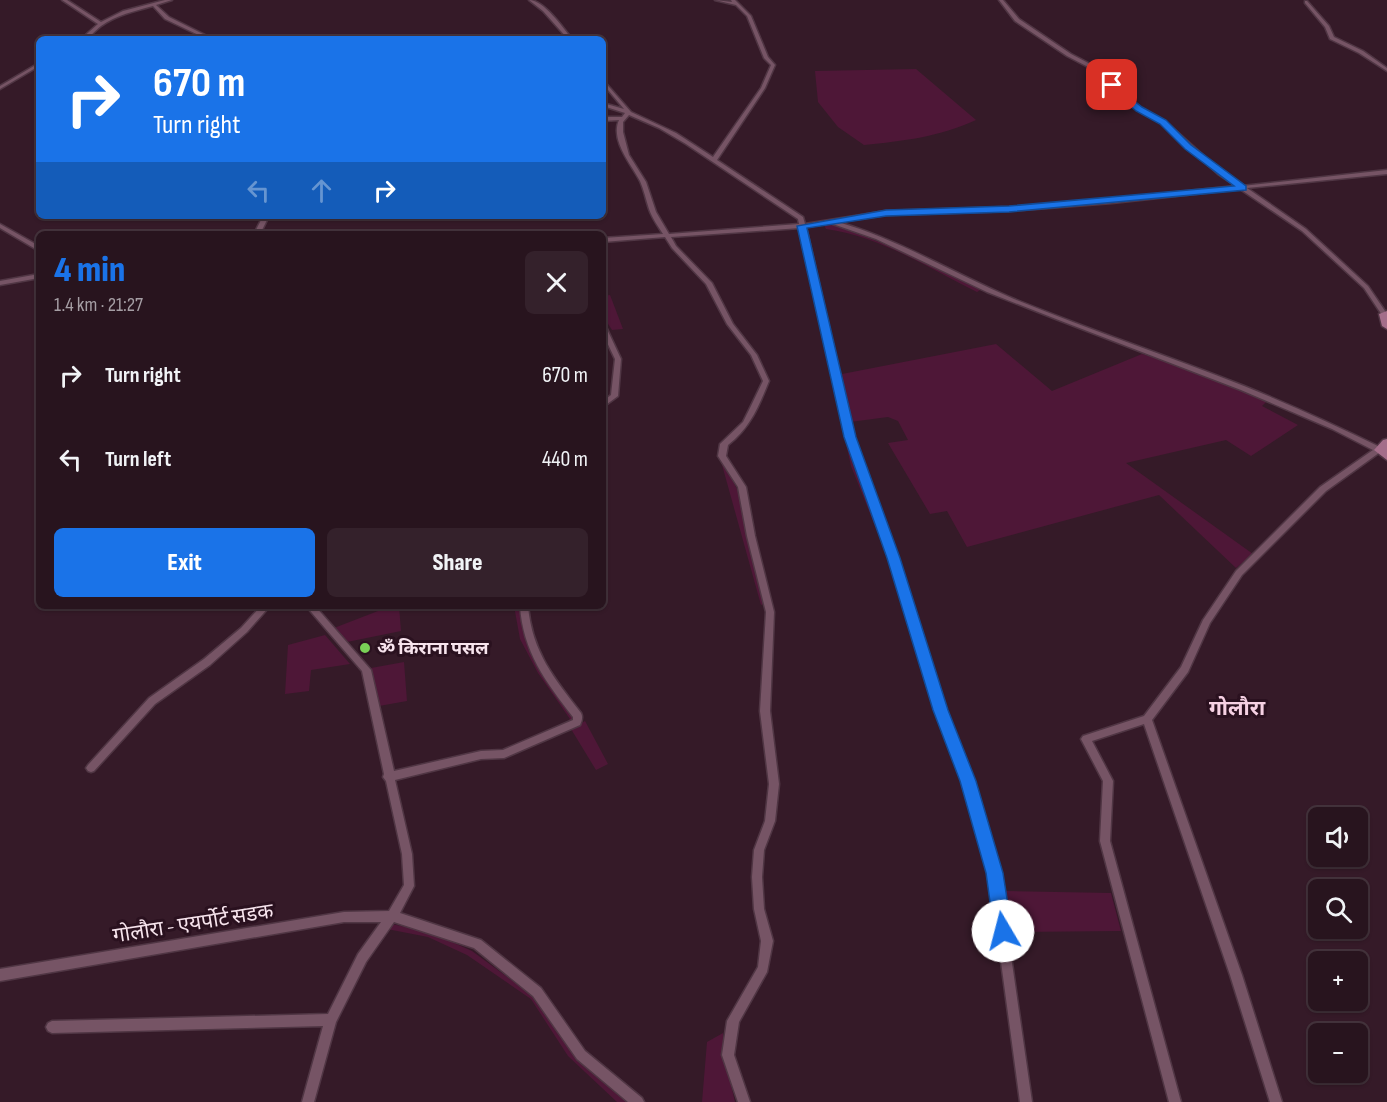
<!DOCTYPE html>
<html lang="en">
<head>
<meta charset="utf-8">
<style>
	:root { --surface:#28141e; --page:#34212b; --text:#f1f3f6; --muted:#a59ea4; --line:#44333c; --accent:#1a73e8 }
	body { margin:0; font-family:"Sofia Sans Condensed","Noto Sans Devanagari",sans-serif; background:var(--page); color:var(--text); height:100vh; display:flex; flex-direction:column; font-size:22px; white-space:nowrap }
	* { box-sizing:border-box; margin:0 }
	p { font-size:20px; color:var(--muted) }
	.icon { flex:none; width:33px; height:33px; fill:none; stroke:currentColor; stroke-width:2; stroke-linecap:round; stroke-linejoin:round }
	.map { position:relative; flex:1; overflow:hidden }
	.panel { position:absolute; left:36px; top:231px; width:570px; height:378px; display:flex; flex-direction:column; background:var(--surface); border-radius:9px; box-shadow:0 2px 4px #0004,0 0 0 2px var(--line) }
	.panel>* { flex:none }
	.banner { position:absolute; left:36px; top:36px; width:570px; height:183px; border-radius:9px; box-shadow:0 2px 4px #0004,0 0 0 2px var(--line); background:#1a73e8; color:#fff; overflow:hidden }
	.buttons { position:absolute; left:1308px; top:807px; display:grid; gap:12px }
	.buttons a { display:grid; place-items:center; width:60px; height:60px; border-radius:9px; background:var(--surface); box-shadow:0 2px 4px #0004,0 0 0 2px var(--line); font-size:30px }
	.pin { position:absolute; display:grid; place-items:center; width:51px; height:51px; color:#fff; margin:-26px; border-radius:12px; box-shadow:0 3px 9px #0006 }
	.me { position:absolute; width:66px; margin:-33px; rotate:352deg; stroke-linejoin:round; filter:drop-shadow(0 0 4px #0008) }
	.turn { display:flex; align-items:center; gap:21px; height:126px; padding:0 18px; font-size:27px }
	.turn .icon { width:78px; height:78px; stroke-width:2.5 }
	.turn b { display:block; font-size:42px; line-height:51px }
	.lanes { display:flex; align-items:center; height:57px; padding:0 18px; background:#0003; justify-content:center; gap:30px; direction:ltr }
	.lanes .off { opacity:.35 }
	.round { display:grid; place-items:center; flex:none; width:63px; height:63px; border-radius:9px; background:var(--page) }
	.overview { display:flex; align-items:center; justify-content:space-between; height:102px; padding:0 18px }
	h1 { font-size:36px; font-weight:800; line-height:45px; color:var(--accent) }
	.primary-button { display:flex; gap:12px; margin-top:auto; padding:12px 18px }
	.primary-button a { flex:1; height:69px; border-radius:9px; background:var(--accent); color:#fff; font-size:24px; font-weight:800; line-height:69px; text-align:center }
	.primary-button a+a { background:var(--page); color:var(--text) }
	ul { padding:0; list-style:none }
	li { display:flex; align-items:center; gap:18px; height:84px; padding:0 18px }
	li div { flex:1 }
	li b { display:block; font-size:22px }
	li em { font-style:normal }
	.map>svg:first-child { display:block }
	.green { fill:#4e1737 }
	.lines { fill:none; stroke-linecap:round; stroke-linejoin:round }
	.street-casing { stroke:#503644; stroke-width:3 }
	.secondary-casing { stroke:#503644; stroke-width:3 }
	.street { fill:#765465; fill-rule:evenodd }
	.secondary { fill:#a46e8a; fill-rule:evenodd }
	.route { fill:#1a73e8; stroke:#114b97; stroke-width:1.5 }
	.poi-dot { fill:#7ad157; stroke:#2a111f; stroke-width:2 }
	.labels { text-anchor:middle; stroke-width:6; stroke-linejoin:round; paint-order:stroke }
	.poi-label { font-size:18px; font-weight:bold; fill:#f7e4ed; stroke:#2a111f; text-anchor:start }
	.quarter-label { font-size:21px; font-weight:bold; fill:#f6d1e3; stroke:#2a111f }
	.near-street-label { font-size:21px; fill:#f7e4ed; stroke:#2a111f }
</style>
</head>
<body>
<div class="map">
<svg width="1387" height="1102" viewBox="0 0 1387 1102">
	<rect width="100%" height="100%" fill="#351a28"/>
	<!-- green -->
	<g class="green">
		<path d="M916 69 976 120C939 137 903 141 864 145L838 127 818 102 815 71Z"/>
		<path d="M831 224 895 248 982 289 977 292C929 268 879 236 826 229L824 225Z"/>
		<polygon points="610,295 623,329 612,330 603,316 603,296"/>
		<polygon points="818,319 854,465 888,550 891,566 851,466"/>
		<polygon points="996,344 1052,391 1142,354 1170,362 1267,401 1262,406 1298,425 1251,456 1226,440 1126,463 1253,554 1236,568 1159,495 967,547 947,511 930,514 888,443 908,440 898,421 888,417 850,422 842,374"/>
		<polygon points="719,454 738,491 763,604 761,605"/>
		<polygon points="391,606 399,606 401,631 347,642 334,628"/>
		<path d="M514 606H521C521 649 551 683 574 716L573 722 504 752 496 753 562 727 570 719 538 673 520 639Z"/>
		<polygon points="325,635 350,664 311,670 309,691 285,694 288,645"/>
		<polygon points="404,662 407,701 379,706 371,668"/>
		<polygon points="585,721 608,764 596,770 571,729"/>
		<polygon points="1006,891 1111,893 1121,931 1011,932"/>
		<polygon points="392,924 432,933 472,951 533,996 580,1063 626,1102 617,1102 568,1056 531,999 467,955 428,937 387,929"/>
		<polygon points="723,1033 724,1055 735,1102 702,1102 707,1042"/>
	</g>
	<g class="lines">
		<!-- street casing -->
		<g class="street-casing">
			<g id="street">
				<path d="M62 0H67L101 22 123 11 165 0H172L156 5 169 17 213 39H207L165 19 153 6C135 11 116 15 101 26 94 31 90 39 81 39L98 24Z"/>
				<path d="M529 0C544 0 563 28 572 39H568L543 11Z"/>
				<path d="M715 0 732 2 731 0H735L751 16 768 57 775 65 765 88 717 160 803 217 805 224 886 211 1009 207 1112 199 1236 186 1218 174 1161 123 1137 110 1116 93 1090 68 1067 56 1015 21 999 0H1003L1019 19 1071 54 1094 66 1120 91 1141 108 1165 121 1222 172 1242 186 1387 170V174L1247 188 1306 229 1368 286 1387 314 1384 316 1382 315 1364 288 1302 231 1240 189 1112 203 1009 211 886 215 838 222C900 240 955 274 1014 299 1090 330 1168 356 1244 386 1291 405 1337 426 1382 448L1383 450 1326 491 1242 575 1210 623 1188 672 1152 720 1242 975 1282 1102H1270L1230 975 1144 724 1092 741 1113 781 1110 841 1181 1102H1169L1100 841 1103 781 1081 739 1083 736 1144 716 1181 667 1203 620 1236 571 1320 487 1373 450 1332 429 1241 390 1056 319 987 292 876 239 830 223 806 227 854 437 898 558 945 710 973 781 999 873 1032 1102H1020L989 873 963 781 935 710 890 558 846 437 800 228 671 237 676 246 712 283 733 324 757 355 769 381C759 406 750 428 728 445L726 456 746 487 755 536 774 612 770 711 779 784 775 821 764 850 762 877 764 909 773 941 767 972 739 1022 734 1055 750 1102H738L722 1055 727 1021 758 967 761 941 754 909 752 877 754 850 765 821 769 784 760 711 766 612 747 536 738 487 718 456 720 444 743 422 750 408 763 381 751 355 727 324 706 284 672 248 665 237 603 242V238L663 234C658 226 652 218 649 209 646 200 644 190 640 181 631 164 610 140 619 120L603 121V117H622L625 113 603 106V103L624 109 603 84V80L631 112 676 133 713 157 761 88 771 65 764 58 747 16 736 5ZM629 115 659 128 686 144 798 219 799 224 669 234 656 212 646 182 629 155 623 132V122Z"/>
				<polygon points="1305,1 1307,1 1329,26 1334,37 1363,51 1387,68 1387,71 1359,53 1330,39 1325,27 1305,3"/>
				<polygon points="39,63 39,66 0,89 0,86"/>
				<polygon points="263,216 269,216 260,234 254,234"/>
				<polygon points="0,224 39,246 39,251 0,228"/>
				<polygon points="39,274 39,278 0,285 0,281"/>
				<polygon points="603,325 606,327 621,359 618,396 603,407 603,401 611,395 615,359 603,334"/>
				<polygon points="261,606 270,606 247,632 210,665 155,704 94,771 91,772 88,771 86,768 88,765 149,698 204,659 241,628"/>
				<path d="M306 606H315L371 670 394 771 481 751 503 750 573 720V717C546 682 523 652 520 606H528C532 652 554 678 581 713 583 717 582 721 580 725L504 758 481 759 395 780 412 854 414 886 400 913 481 940 541 988 585 1051 642 1098 644 1102H628L577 1059 533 996 474 948 394 922 366 962 336 1022 314 1102H302L323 1026 52 1033 48 1031 46 1027 48 1023 52 1021 328 1014 358 954 381 922H344L0 981V969L344 912 389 911 404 885 402 854 386 781 383 777 384 774 362 671Z"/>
			</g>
		</g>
		<!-- secondary casing -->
		<g class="secondary-casing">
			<g id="secondary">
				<polygon points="1387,311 1387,329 1382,326 1379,314"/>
				<polygon points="1387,439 1387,460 1374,450 1383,440"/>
			</g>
		</g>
		<!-- street -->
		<use href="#street" class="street"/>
		<!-- secondary -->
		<use href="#secondary" class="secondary"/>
	</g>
	<!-- route -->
	<polygon class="route" points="1112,83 1142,107 1166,120 1191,145 1246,186 1246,190 1009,212 886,216 807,228 856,437 900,558 948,710 976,781 1003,873 1012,931 1009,937 1003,940 996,937 994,931 986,873 960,781 933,710 887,558 844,437 797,226 886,210 1009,206 1234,186 1185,149 1160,124 1136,111 1109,87"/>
	<!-- markers -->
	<circle class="poi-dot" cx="365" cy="648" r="6"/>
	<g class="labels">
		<!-- poi labels -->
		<g class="poi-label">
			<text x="377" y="654">ॐ किराना पसल</text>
		</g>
		<!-- quarter labels -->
		<g class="quarter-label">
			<text x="1237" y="715">गोलौरा</text>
		</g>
		<!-- near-street labels -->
		<g class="near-street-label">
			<text transform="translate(193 923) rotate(-9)" y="7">गोलौरा - एयर्पोर्ट सडक</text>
		</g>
	</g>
</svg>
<div class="buttons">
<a><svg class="icon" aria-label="sound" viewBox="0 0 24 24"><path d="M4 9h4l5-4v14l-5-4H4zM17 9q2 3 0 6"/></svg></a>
<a><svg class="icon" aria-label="search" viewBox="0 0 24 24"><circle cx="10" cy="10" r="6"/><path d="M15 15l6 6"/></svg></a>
<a>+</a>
<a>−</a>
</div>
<div class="pin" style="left:1112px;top:85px;background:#d93025"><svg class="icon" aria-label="arrive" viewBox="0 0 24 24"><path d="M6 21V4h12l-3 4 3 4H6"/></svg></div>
<svg class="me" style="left:1003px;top:931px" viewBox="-20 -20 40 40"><circle r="19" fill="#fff"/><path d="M0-13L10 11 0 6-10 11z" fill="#1a73e8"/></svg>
<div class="banner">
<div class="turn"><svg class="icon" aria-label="right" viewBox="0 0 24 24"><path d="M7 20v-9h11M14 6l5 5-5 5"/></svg><div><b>670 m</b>Turn right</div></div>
<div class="lanes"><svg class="icon off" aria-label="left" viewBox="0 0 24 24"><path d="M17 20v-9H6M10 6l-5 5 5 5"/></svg><svg class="icon off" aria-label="ahead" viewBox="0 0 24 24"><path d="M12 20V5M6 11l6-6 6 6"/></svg><svg class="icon" aria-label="right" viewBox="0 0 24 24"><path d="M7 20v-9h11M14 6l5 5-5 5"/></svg></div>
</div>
<section class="panel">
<div class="overview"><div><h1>4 min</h1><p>1.4 km · 21:27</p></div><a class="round"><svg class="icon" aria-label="close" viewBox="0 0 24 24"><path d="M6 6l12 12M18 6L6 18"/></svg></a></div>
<ul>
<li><svg class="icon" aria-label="right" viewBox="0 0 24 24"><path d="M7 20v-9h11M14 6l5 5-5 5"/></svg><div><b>Turn right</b></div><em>670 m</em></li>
<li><svg class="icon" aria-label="left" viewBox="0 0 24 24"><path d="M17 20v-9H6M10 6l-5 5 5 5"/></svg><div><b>Turn left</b></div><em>440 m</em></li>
</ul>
<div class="primary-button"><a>Exit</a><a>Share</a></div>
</section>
</div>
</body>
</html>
